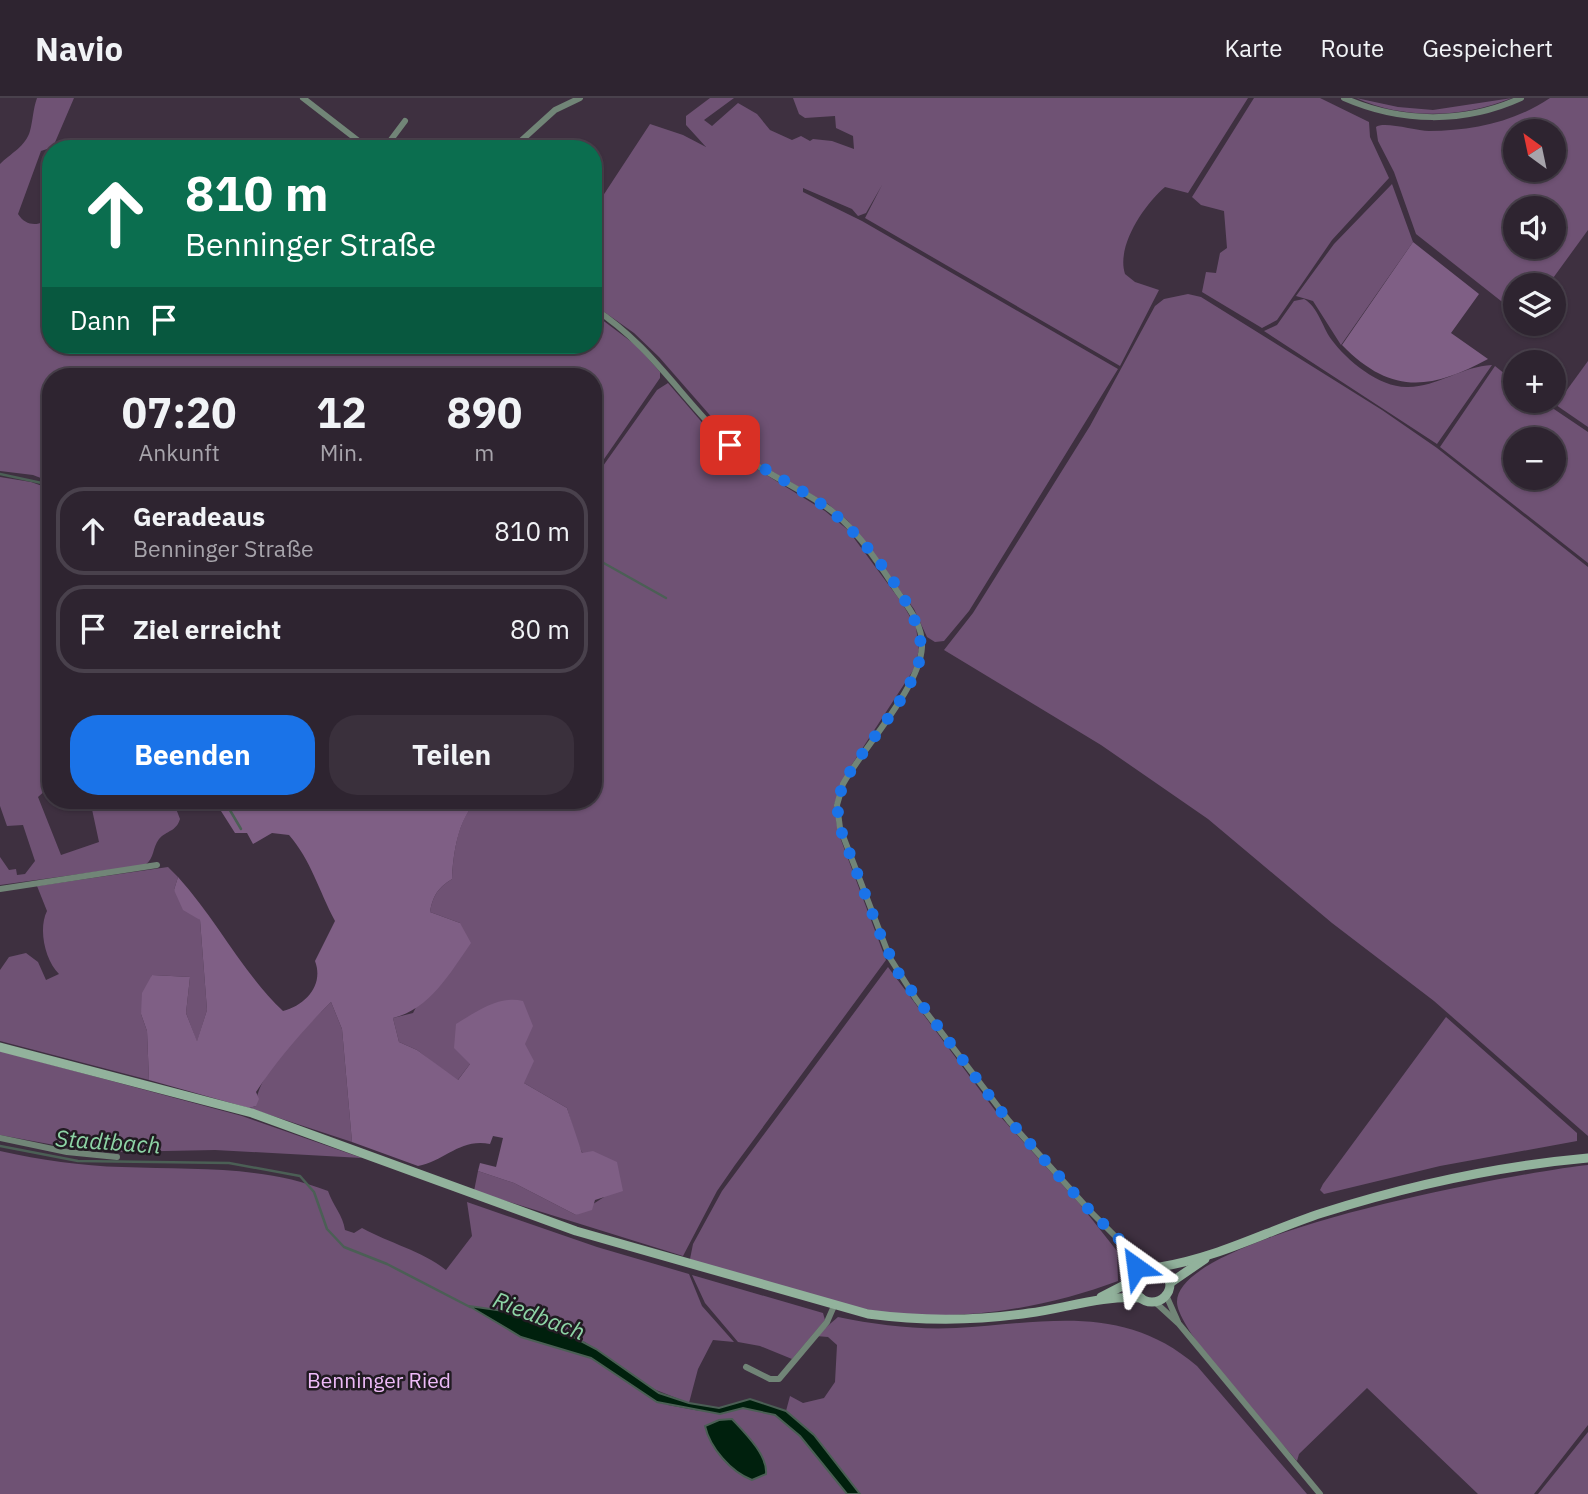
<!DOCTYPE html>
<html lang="de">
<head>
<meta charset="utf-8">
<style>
	:root { --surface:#2e2430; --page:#3a303c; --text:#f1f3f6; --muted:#a7a4ab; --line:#49414c; --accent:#1a73e8 }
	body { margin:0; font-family:"IBM Plex Sans",sans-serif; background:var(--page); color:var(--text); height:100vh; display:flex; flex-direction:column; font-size:26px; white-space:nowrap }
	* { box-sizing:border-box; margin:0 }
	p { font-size:23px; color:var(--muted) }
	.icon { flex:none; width:38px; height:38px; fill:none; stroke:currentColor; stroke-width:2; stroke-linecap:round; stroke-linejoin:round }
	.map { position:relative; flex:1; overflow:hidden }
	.sheet { position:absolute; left:42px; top:270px; width:560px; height:441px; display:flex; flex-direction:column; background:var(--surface); border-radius:28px; box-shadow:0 2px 5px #0004,0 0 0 2px var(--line) }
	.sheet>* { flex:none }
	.banner { position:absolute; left:42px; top:42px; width:560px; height:214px; border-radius:28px; box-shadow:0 2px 5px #0004,0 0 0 2px var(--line); background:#0b6e4f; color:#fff; overflow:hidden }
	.needle { width:46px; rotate:327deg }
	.buttons { position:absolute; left:1503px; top:21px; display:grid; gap:14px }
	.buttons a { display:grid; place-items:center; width:63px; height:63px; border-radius:50%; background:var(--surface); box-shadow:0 2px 5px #0004,0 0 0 2px var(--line); font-size:35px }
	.pin { position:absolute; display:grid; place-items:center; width:60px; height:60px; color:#fff; margin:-30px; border-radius:14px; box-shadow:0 4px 10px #0006 }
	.me { position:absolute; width:77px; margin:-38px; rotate:329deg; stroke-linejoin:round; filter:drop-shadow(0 0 5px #0008) }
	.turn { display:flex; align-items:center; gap:24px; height:147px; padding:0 28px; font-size:32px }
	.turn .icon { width:91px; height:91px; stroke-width:2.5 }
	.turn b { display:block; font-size:49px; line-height:60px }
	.then { display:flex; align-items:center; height:66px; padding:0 28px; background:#0003; gap:14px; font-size:26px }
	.eta { display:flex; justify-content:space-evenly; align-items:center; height:119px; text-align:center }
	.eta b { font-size:42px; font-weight:800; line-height:49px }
	.cta { display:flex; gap:14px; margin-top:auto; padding:14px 28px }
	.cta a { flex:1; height:80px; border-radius:28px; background:var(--accent); color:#fff; font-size:28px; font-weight:800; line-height:80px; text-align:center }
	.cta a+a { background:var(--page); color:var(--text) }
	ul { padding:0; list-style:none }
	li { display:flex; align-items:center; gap:21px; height:88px; margin:0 14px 10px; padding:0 14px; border:4px solid var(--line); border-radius:28px }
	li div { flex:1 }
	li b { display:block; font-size:26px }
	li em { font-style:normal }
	header { display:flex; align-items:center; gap:42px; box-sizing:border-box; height:98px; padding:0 35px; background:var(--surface); border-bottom:2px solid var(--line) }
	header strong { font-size:33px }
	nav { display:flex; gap:38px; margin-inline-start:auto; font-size:24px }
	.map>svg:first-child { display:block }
	.green { fill:#6f5274; fill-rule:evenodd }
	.forest { fill:#7f5f85 }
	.water { fill:#00200d; stroke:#4b5f55; stroke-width:2 }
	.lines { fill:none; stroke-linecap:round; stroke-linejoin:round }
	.stream { stroke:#4b5f55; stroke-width:2.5 }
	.street { stroke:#718577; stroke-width:6 }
	.secondary { stroke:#92b29c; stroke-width:9 }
	.route { stroke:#1a73e8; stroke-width:12; stroke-dasharray:0 21.6 }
	.labels { text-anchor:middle; stroke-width:5; stroke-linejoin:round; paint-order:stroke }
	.park-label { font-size:21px; fill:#eebbf8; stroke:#211b22 }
	.water-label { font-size:23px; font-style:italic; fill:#8dd4a5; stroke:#211b22 }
</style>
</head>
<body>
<header>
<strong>Navio</strong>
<nav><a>Karte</a><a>Route</a><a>Gespeichert</a></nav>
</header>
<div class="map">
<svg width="1588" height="1396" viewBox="0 0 1588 1396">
	<rect width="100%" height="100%" fill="#3e3040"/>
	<!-- green -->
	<g class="green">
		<path d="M37 0H74L53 49 41 53 18 116C26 129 41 129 51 118V247H593V215L637 248 660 274V280L593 377V278H51V384L33 377 0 373V66C10 56 26 48 30 33 33 22 33 11 37 0Z"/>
		<path d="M710 0H734L704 22 712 28 738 5 757 16 770 32 792 42 801 38 810 43 813 41 832 43 854 51 853 38 836 30 835 18 805 20 799 16 793 0H1248L1188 95 1165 89C1144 107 1116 148 1125 176L1135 184 1159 192 1120 268 865 120 882 87 866 115 858 118 852 111 803 90V94L862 123 1118 271 969 513 944 543 935 544 927 539 914 511 848 423 828 406 761 367 736 347 659 259 634 235 593 206V113L650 26 683 37 706 49 686 27V18Z"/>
		<polygon points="1254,0 1320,0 1369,24 1370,39 1389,80 1332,142 1277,222 1262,230 1202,194 1206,174 1216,175 1220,155 1227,150 1224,113 1201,107 1192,99"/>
		<path d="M1356 0 1398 9 1433 12 1512 0C1463 20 1405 22 1356 0Z"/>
		<path d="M1550 0H1588V132L1548 187H1516L1515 214 1416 136 1394 74 1378 43 1376 29C1384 23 1416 33 1429 33 1471 33 1515 24 1550 0ZM1516 33H1554V72H1516ZM1516 110H1554V149H1516Z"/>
		<polygon points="1392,86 1413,144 1341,247 1313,203 1296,198 1334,146"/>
		<polygon points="1188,196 1201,199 1382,312 1437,350 1588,469 1588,1038 1434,903 1332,825 1208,721 1101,647 944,552 973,515 1090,328 1155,208 1164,201"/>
		<path d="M1304 201C1318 209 1322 228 1331 241 1347 263 1380 290 1408 289 1437 289 1463 268 1492 267L1437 346 1264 233 1277 227 1294 203Z"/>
		<polygon points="1588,263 1588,329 1556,307"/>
		<path d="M1495 268 1515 284 1516 303H1542L1588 334V465L1440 349ZM1516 341H1554V380H1516Z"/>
		<path d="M668 285 706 329 742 362 825 413 848 432 902 505 916 529 919 552 914 571 847 674 834 707 838 734 886 862 735 1067 717 1093 683 1158 474 1093 478 1073 514 1085 576 1117 604 1099 577 1044 567 1010 524 985 470 966 457 983 417 952 399 944 393 920 413 915 460 825 430 814C433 797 438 790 452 781 453 756 458 719 478 702H593V382L657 292Z"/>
		<path d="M0 379 31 384 51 391V698L47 691 38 699 61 757 99 744 90 702H189L175 708 180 721C176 734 167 732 159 741 152 750 155 760 145 767L0 787V759L9 772 16 771 17 777 25 776 35 763 23 727 7 728 0 708Z"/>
		<path d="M168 769 178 779 174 792 200 822 207 912 197 944 186 915 190 879 152 877 141 916 147 933 149 982 0 943V872L9 859 26 855 38 864 46 882 59 876C45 862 38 831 47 813L37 788Z"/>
		<path d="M888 869 997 1015 1079 1105 1117 1153 1118 1183C1038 1213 939 1228 855 1209 827 1202 800 1193 772 1185 746 1177 716 1172 690 1161L693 1146 722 1093Z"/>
		<path d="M331 904 342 931 352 1044 249 1010 256 1008C255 975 309 927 331 904Z"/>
		<polygon points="1446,919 1577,1035 1577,1043 1440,1068 1324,1096 1320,1092 1323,1086"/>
		<polygon points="0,953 242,1018 362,1060 215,1052 115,1054 76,1051 0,1037"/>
		<path d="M0 1053C41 1062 81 1068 122 1069 193 1072 263 1067 328 1093 333 1108 343 1117 345 1132L354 1135 362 1130C389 1145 422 1153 446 1172L472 1138 467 1104 597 1149 689 1176 702 1208 734 1244 713 1242 698 1271 689 1305 646 1288 585 1244 504 1213 535 1243 591 1260 668 1307 700 1313 742 1308 777 1313 812 1346 847 1396H0Z"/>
		<path d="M1588 1067V1327L1534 1396H1478L1367 1290 1299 1356 1297 1363C1274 1336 1177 1233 1177 1204 1176 1136 1528 1073 1588 1067Z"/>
		<polygon points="692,1177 823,1215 825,1222 792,1261 760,1248 738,1244 705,1205"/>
		<path d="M838 1219C877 1227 916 1232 956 1230 1045 1225 1123 1204 1197 1268L1307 1396H860L814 1337 786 1313 790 1298 803 1305 824 1300 835 1284 837 1247 828 1239 816 1238Z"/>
		<polygon points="1588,1334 1588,1396 1538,1396"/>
	</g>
	<!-- forest -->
	<g class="forest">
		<path d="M1413 144 1479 196 1451 235 1488 261C1429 293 1390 296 1342 247Z"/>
		<path d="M214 702H478C458 720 453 756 452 781 438 790 433 797 430 814L460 825 471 845C450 875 430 911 393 920L399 944 417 952 458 982 470 966 454 950 456 926C476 914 499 897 523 903L533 928 525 946 534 963 524 985 567 1010 582 1055 593 1053 617 1064 623 1093 595 1102 592 1112 576 1117 514 1085 478 1073 480 1065 496 1069 503 1040 493 1038 490 1046C460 1040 445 1063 418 1068L352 1044 342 931 331 904C303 932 278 961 256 994L259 1001 256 1008 249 1010 149 982 147 933 141 916 142 895 152 877 190 879 186 915 197 943 207 912 200 822 183 812 174 792 178 779C217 822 242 874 283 913 306 907 324 887 315 863L335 823C319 793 311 762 289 737L272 735 253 746 247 735H235Z"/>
	</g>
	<!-- water -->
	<g class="water">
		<polygon points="469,1208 504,1213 564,1234 596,1251 659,1295 689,1305 719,1310 750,1301 786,1313 814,1337 860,1396 847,1396 800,1338 775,1317 743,1310 720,1316 657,1304 591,1260 521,1239"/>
		<path d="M732 1321C744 1334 768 1357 766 1376L752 1382C731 1374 710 1350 705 1328L719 1322Z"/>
	</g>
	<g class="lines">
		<!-- stream -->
		<g class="stream">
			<polyline points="0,376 51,387"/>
			<polyline points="593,459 666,500"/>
			<polyline points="224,702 241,731"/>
			<polyline points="0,1048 78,1063 229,1065 300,1078 314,1094 327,1131 344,1149 387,1166 470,1209"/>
		</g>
		<!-- street -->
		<g class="street">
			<polyline points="303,0 369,51"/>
			<path d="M1344 0C1401 25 1464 26 1521 0"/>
			<polyline points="384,51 405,23"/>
			<polyline points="512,51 555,12 580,0"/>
			<path d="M593 210C650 246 681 300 728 345 756 372 793 386 825 408 856 429 876 462 897 493 909 510 923 527 922 549 920 589 863 650 843 686L837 707 840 730 890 860 916 901 1009 1023 1091 1114 1132 1155 1149 1167"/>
			<polyline points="0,791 157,767"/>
			<polyline points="0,1040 67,1054 117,1059"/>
			<polyline points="1132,1157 1137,1175"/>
			<polyline points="1166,1197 1178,1224"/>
			<polyline points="1155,1204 1179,1226 1320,1396"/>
			<polyline points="746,1269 770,1281 779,1281 827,1224 834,1208"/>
		</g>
		<!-- secondary -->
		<g class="secondary">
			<path d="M0 949 252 1015 576 1133 868 1216C921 1223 976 1223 1029 1215 1066 1210 1103 1197 1141 1200"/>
			<circle cx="1152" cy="1186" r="18"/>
			<path d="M1160 1169C1217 1160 1267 1133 1322 1115 1407 1088 1499 1068 1588 1060"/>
			<polyline points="1170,1185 1205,1161"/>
			<polyline points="1101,1199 1134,1182"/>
		</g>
	</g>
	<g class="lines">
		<!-- route -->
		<path class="route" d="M730 347C761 372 797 387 828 411 861 436 934 521 919 564 904 609 865 645 843 686L837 707 840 730 882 841 899 876 999 1011 1091 1114 1122 1144 1132 1155 1136 1169"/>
	</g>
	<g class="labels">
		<!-- park labels -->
		<g class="park-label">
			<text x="379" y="1290">Benninger Ried</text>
		</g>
		<!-- water labels -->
		<g class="water-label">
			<text transform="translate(108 1044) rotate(4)" y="8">Stadtbach</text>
			<text transform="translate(539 1218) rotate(21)" y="8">Riedbach</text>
		</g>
	</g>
</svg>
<div class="buttons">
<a><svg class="needle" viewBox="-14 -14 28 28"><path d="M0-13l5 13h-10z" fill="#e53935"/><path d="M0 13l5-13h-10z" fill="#a7a4ab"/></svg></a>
<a><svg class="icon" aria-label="sound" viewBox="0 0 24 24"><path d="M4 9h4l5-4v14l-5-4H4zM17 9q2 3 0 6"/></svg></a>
<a><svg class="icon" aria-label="layers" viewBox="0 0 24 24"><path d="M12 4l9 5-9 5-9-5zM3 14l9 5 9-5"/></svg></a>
<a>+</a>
<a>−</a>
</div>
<div class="pin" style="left:730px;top:347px;background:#d93025"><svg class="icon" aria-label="arrive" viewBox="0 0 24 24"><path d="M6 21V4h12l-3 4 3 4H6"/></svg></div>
<svg class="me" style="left:1136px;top:1169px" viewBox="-20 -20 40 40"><path d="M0-17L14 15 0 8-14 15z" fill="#1a73e8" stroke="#fff" stroke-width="4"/></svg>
<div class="banner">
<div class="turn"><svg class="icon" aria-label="ahead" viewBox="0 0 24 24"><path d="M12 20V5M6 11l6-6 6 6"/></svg><div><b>810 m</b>Benninger Straße</div></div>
<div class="then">Dann<svg class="icon" aria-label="arrive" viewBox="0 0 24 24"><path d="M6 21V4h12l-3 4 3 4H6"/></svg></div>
</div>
<section class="sheet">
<div class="eta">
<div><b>07:20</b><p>Ankunft</p></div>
<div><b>12</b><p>Min.</p></div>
<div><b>890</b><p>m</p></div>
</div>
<ul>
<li><svg class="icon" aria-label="ahead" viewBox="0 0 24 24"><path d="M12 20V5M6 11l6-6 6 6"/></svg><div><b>Geradeaus</b><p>Benninger Straße</p></div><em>810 m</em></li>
<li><svg class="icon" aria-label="arrive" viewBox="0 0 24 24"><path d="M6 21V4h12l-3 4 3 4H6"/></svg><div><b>Ziel erreicht</b></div><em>80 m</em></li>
</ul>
<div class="cta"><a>Beenden</a><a>Teilen</a></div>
</section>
</div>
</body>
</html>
